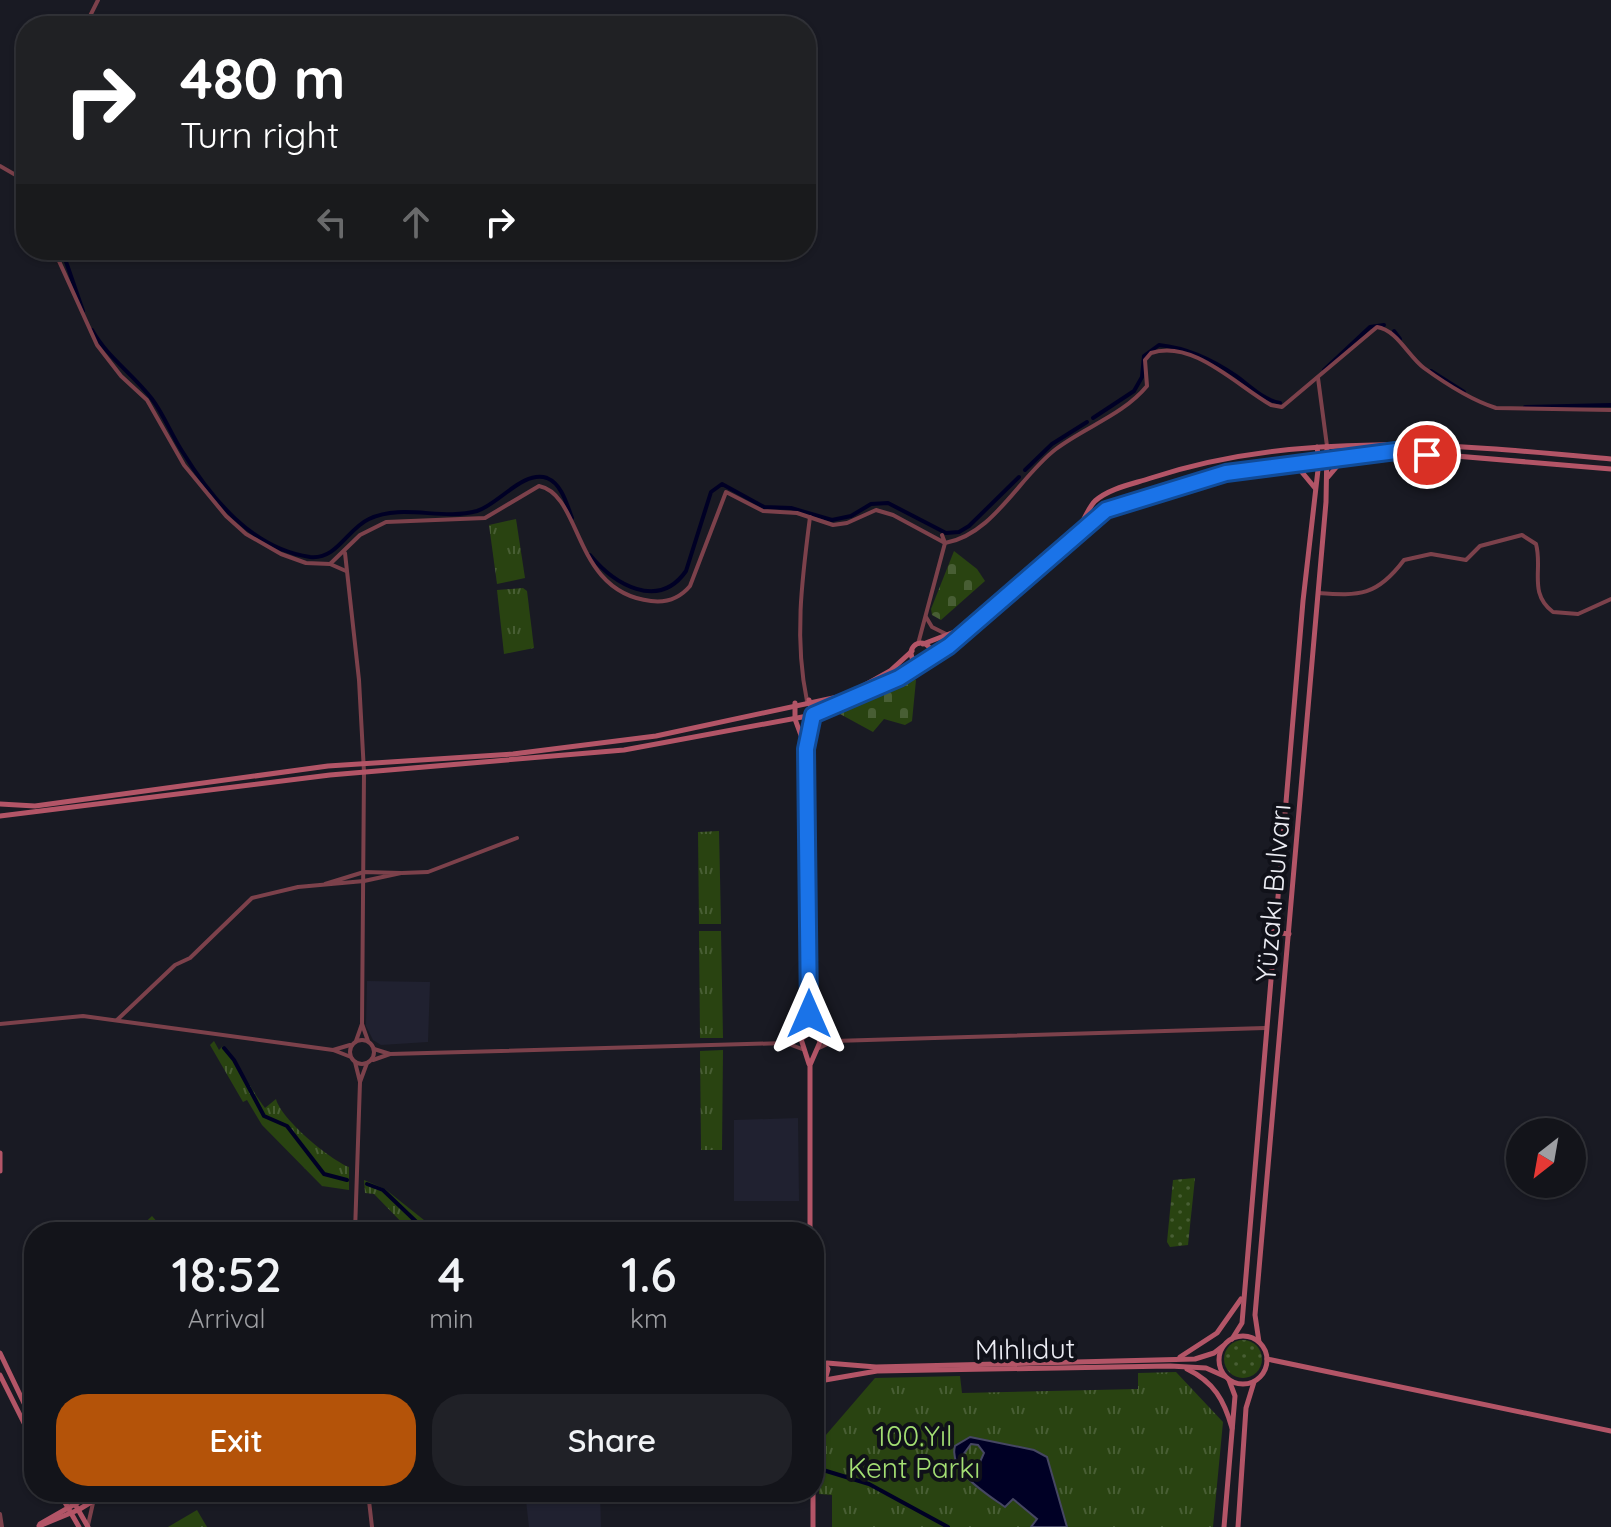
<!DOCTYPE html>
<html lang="en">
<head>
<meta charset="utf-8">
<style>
	:root { --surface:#13141a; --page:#202127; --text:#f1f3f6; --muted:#9d9ea2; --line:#323339; --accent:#b45309 }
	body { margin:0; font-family:Quicksand,sans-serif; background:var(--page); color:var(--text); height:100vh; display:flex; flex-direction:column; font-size:30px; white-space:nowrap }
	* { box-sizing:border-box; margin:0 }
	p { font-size:26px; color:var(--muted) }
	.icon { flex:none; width:44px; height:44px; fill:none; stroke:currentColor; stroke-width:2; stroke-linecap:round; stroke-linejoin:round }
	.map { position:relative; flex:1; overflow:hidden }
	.side { position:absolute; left:24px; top:1222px; width:800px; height:280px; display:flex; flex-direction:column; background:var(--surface); border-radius:32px; box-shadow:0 2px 6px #0004,0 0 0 2px var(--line) }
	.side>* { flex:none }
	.banner { position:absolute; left:16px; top:16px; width:800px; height:244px; border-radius:32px; box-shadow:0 2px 6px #0004,0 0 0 2px var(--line); background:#202124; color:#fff; overflow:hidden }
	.needle { width:52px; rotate:211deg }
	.buttons { position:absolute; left:1506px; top:1118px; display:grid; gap:16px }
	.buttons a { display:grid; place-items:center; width:80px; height:80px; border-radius:50%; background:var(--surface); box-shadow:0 2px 6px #0004,0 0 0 2px var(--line); font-size:40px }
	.pin { position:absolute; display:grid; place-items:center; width:68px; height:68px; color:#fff; margin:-34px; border:4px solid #fff; border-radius:50%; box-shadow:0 2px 8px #0007 }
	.me { position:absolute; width:88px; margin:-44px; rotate:0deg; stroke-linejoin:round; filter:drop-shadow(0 0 6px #0008) }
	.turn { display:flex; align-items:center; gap:28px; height:168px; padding:0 32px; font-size:36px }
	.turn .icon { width:104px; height:104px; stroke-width:2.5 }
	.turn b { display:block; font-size:56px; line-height:68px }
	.lanes { display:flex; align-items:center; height:76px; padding:0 32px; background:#0003; justify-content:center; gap:40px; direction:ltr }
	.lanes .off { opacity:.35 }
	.eta { display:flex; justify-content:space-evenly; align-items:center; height:136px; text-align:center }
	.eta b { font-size:48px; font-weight:600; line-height:56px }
	.button { display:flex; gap:16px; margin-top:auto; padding:16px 32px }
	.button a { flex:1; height:92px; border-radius:32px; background:var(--accent); color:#fff; font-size:32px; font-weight:600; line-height:92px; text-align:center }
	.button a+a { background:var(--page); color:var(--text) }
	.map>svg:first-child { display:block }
	.built { fill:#202130 }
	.grass { fill:url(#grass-dots) }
	.cemetery { fill:url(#cemetery-stones) }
	.park { fill:url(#park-tufts) }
	.water { fill:#000025; stroke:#464763; stroke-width:2; fill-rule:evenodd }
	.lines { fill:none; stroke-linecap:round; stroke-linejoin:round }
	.canal { stroke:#000025; stroke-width:4 }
	.tertiary { stroke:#7c414b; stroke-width:4 }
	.secondary { stroke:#b35567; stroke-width:5 }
	.route-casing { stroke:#114b97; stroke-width:20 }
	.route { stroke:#1a73e8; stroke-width:14 }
	.labels { text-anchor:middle; stroke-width:8; stroke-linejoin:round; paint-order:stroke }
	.street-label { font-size:28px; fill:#ebecf3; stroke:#101119 }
	.park-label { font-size:28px; fill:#a3de73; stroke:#101119 }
</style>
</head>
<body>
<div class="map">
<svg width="1611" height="1527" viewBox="0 0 1611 1527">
	<defs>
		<pattern id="grass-dots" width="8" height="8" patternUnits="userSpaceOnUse" patternTransform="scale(2)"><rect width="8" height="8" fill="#294311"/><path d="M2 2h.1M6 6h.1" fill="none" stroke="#485e34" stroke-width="1.8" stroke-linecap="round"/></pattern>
		<pattern id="cemetery-stones" width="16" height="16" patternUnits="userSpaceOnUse" patternTransform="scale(2)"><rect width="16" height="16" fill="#294311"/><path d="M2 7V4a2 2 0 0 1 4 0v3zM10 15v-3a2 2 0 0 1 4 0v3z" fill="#485e34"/></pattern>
		<pattern id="park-tufts" width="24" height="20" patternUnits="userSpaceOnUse" patternTransform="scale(2)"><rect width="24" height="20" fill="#294311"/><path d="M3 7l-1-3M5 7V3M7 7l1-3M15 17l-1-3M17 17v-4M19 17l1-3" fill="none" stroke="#485e34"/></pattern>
	</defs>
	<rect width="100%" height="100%" fill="#191a23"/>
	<!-- built -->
	<g class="built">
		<polygon points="367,981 430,982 428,1042 381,1045 373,1040 366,1026"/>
		<polygon points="798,1118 799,1201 734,1201 734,1120"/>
		<polygon points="525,1492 600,1492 601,1527 529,1527"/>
	</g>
	<!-- grass -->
	<g class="grass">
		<polygon points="1195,1178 1188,1245 1170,1247 1167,1242 1173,1180"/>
		<circle cx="1243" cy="1359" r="19"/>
	</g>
	<!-- cemetery -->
	<g class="cemetery">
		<polygon points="954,551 977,569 985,581 941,620 932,615 931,609"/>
		<polygon points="909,676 916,680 912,721 905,725 884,719 873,732 840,714"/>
	</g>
	<!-- park -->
	<g class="park">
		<polygon points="516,519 525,578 497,584 489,525"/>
		<polygon points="523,588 527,591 534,648 504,654 497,590"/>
		<polygon points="719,831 721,924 699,924 698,832"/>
		<polygon points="699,931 721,931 723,1038 700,1038"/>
		<path d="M214 1041 219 1050 223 1046C240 1065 251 1090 265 1108L276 1099C281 1119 329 1159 349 1167V1190L322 1186 262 1125 247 1100 243 1102 210 1045Z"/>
		<polygon points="723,1050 722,1150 701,1150 700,1051"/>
		<polygon points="364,1180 385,1189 439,1232 411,1232 374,1194 365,1193"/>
		<polygon points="152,1216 166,1232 135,1232"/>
		<polygon points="1176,1372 1223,1422 1213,1527 832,1527 832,1495 819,1494 819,1443 875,1378 960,1376 962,1393 1138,1389 1138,1373"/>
		<polygon points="197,1510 207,1527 168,1527"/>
	</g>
	<!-- water -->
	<path class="water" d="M970 1437 1034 1450 1047 1457 1067 1527H1031L1037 1519 1013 1499 1005 1507C987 1494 948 1471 955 1446ZM971 1444 978 1445 984 1453 980 1462 974 1465 965 1461 963 1455Z"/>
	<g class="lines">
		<!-- canal -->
		<g class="canal">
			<polyline points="62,250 83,311"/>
			<path d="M92 330C107 357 133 374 152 399 164 415 171 434 182 451 211 498 252 549 310 557 337 560 347 529 369 519 403 503 442 521 477 511 499 504 523 470 547 478 562 484 567 505 572 518"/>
			<polyline points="1394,331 1400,339"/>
			<polyline points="1324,370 1370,327 1384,325"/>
			<polyline points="1431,371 1464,392"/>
			<polyline points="1525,407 1611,405"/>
			<path d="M1093 418 1134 391 1142 377 1144 356 1159 345C1187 348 1213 360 1236 376 1250 386 1263 400 1280 403"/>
			<polyline points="1025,470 1052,444 1087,422"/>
			<path d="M590 555C614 584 658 611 686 571L711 492 722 484 764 507 791 508 832 520 851 516 871 504 888 503 946 533 959 532 969 526 1019 477"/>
			<polyline points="224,1048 234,1060 264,1116 287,1126 324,1174 347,1180"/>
			<polyline points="367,1184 383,1190 427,1232"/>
			<polyline points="823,1470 869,1484 948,1527"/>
		</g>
		<!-- tertiary -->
		<g class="tertiary">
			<polyline points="85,26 98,0"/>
			<polyline points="0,166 26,181"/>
			<path d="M54 250 97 345 121 376 147 400 184 465 226 516 246 534 281 554 306 563 330 564 360 535 386 522 485 518 539 486C583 495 572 592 651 601 667 603 680 598 690 586L726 492 763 511 797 513 833 525 847 523 876 510 893 515 945 543 942 535"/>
			<polyline points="1318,378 1327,446"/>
			<polyline points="345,553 359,680 364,772 362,1024"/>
			<polyline points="330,564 346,571"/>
			<path d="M1318 593C1360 596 1377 596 1404 560L1431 554 1466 560 1480 546 1522 535 1536 544C1543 569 1528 593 1553 612L1578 614 1611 599"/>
			<polyline points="926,617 932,627 946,634"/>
			<path d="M918 644 945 543C993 535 1019 477 1056 449 1085 427 1123 415 1147 386L1145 360 1151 353C1193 339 1237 386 1271 405L1282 407 1377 327C1397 330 1408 356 1424 368 1446 384 1471 400 1496 408L1611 410"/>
			<path d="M807 701C794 639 802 579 810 517"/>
			<polyline points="402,873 428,872 517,838"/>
			<polyline points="117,1020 175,965 190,958 252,898 298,887 364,881 401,873 364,872 325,884"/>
			<polyline points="0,1024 83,1016 333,1050"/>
			<polyline points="818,1036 834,1041 819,1048"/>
			<polyline points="800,1037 786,1043 802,1049"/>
			<circle cx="362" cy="1052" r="12"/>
			<polyline points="356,1041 362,1024 368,1041"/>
			<polyline points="834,1041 1265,1028"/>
			<polyline points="350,1045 333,1050 351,1057"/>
			<polyline points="390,1054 786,1043"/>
			<polyline points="373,1060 390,1054 374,1049"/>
			<polyline points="355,1062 360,1082 367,1063"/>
			<polyline points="355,1232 360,1082"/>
			<polyline points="76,1492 93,1493"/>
			<polyline points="368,1492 372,1527"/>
			<polyline points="0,1514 2,1527"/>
			<polyline points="88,1525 93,1503"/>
		</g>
		<!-- secondary -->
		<g class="secondary">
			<polyline points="1296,465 1315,488"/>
			<polyline points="1328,477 1344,458"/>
			<path d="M1080 527C1084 519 1089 507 1095 501 1110 488 1133 484 1151 478 1300 429 1458 445 1611 459"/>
			<polyline points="970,626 1103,511 1207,477 1396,451 1611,469"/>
			<circle cx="921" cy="653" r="10"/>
			<polyline points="923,644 970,626 929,659"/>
			<polyline points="795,703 795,719 806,749 813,715 809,700"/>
			<polyline points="0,804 35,806 328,766 513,754 656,736 847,695 890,671 912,651"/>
			<polyline points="0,816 330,775 624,750 813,715 877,689 921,662"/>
			<polyline points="1273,932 1289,934"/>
			<polyline points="810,1015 820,1042 810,1065 810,1232"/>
			<polyline points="805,1034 809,1014 806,749"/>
			<polyline points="809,1064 801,1039 809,1033 815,1034"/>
			<polyline points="0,1153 0,1171"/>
			<circle cx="1243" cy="1360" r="24"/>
			<polyline points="1232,1339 1242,1323 1303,601 1319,461 1317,447"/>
			<polyline points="1259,1342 1255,1315 1326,502 1327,446"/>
			<polyline points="814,1347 828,1369 825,1380 814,1387"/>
			<polyline points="0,1353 34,1424"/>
			<polyline points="1180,1357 1217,1333 1241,1299"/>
			<polyline points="1267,1359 1611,1431"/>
			<polyline points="827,1363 876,1367 1195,1359 1214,1353 1223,1346"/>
			<path d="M1187 1369C1214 1382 1224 1400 1232 1428"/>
			<polyline points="0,1375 34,1443"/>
			<polyline points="825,1380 877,1371 1170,1366 1206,1368 1224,1376"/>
			<polyline points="59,1492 79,1527"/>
			<polyline points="68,1492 88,1527"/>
			<polyline points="813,1492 813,1527"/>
			<polyline points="40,1524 96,1492"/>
			<polyline points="39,1526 78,1510 108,1492"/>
			<polyline points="1224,1527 1235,1396 1229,1380"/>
			<polyline points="1238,1527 1246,1408 1254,1382"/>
		</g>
	</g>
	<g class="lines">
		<!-- route casing -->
		<g class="route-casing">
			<polyline id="route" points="809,1014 806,749 813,715 899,678 949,646 1106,510 1226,473 1396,451 1427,455"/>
		</g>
		<!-- route -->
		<use href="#route" class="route"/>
	</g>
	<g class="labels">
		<!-- street labels -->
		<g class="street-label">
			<text transform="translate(1273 893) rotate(-85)" y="10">Yüzakı Bulvarı</text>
			<text transform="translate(1025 1349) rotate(-1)" y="10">Mıhlıdut</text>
		</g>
		<!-- park labels -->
		<g class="park-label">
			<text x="914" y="1446">100.Yıl<tspan x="914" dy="32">Kent Parkı</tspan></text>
		</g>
	</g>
</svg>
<div class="buttons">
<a><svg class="needle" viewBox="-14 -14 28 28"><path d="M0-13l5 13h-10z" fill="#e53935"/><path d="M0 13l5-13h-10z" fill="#9d9ea2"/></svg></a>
</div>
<div class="pin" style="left:1427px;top:455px;background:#d93025"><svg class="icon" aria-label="arrive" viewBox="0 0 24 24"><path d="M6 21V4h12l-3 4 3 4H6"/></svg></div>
<svg class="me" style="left:809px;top:1014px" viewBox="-20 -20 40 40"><path d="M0-17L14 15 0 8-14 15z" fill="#1a73e8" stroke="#fff" stroke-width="4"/></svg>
<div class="banner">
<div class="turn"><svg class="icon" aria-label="right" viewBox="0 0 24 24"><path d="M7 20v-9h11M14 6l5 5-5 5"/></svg><div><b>480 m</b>Turn right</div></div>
<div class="lanes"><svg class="icon off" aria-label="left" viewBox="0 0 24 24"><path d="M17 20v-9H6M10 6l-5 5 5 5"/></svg><svg class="icon off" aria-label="ahead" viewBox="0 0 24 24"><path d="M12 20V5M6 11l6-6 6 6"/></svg><svg class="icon" aria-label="right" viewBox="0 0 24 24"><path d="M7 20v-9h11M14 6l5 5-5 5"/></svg></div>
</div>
<section class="side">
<div class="eta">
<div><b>18:52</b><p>Arrival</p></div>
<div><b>4</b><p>min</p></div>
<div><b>1.6</b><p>km</p></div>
</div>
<div class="button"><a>Exit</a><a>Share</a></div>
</section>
</div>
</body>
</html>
